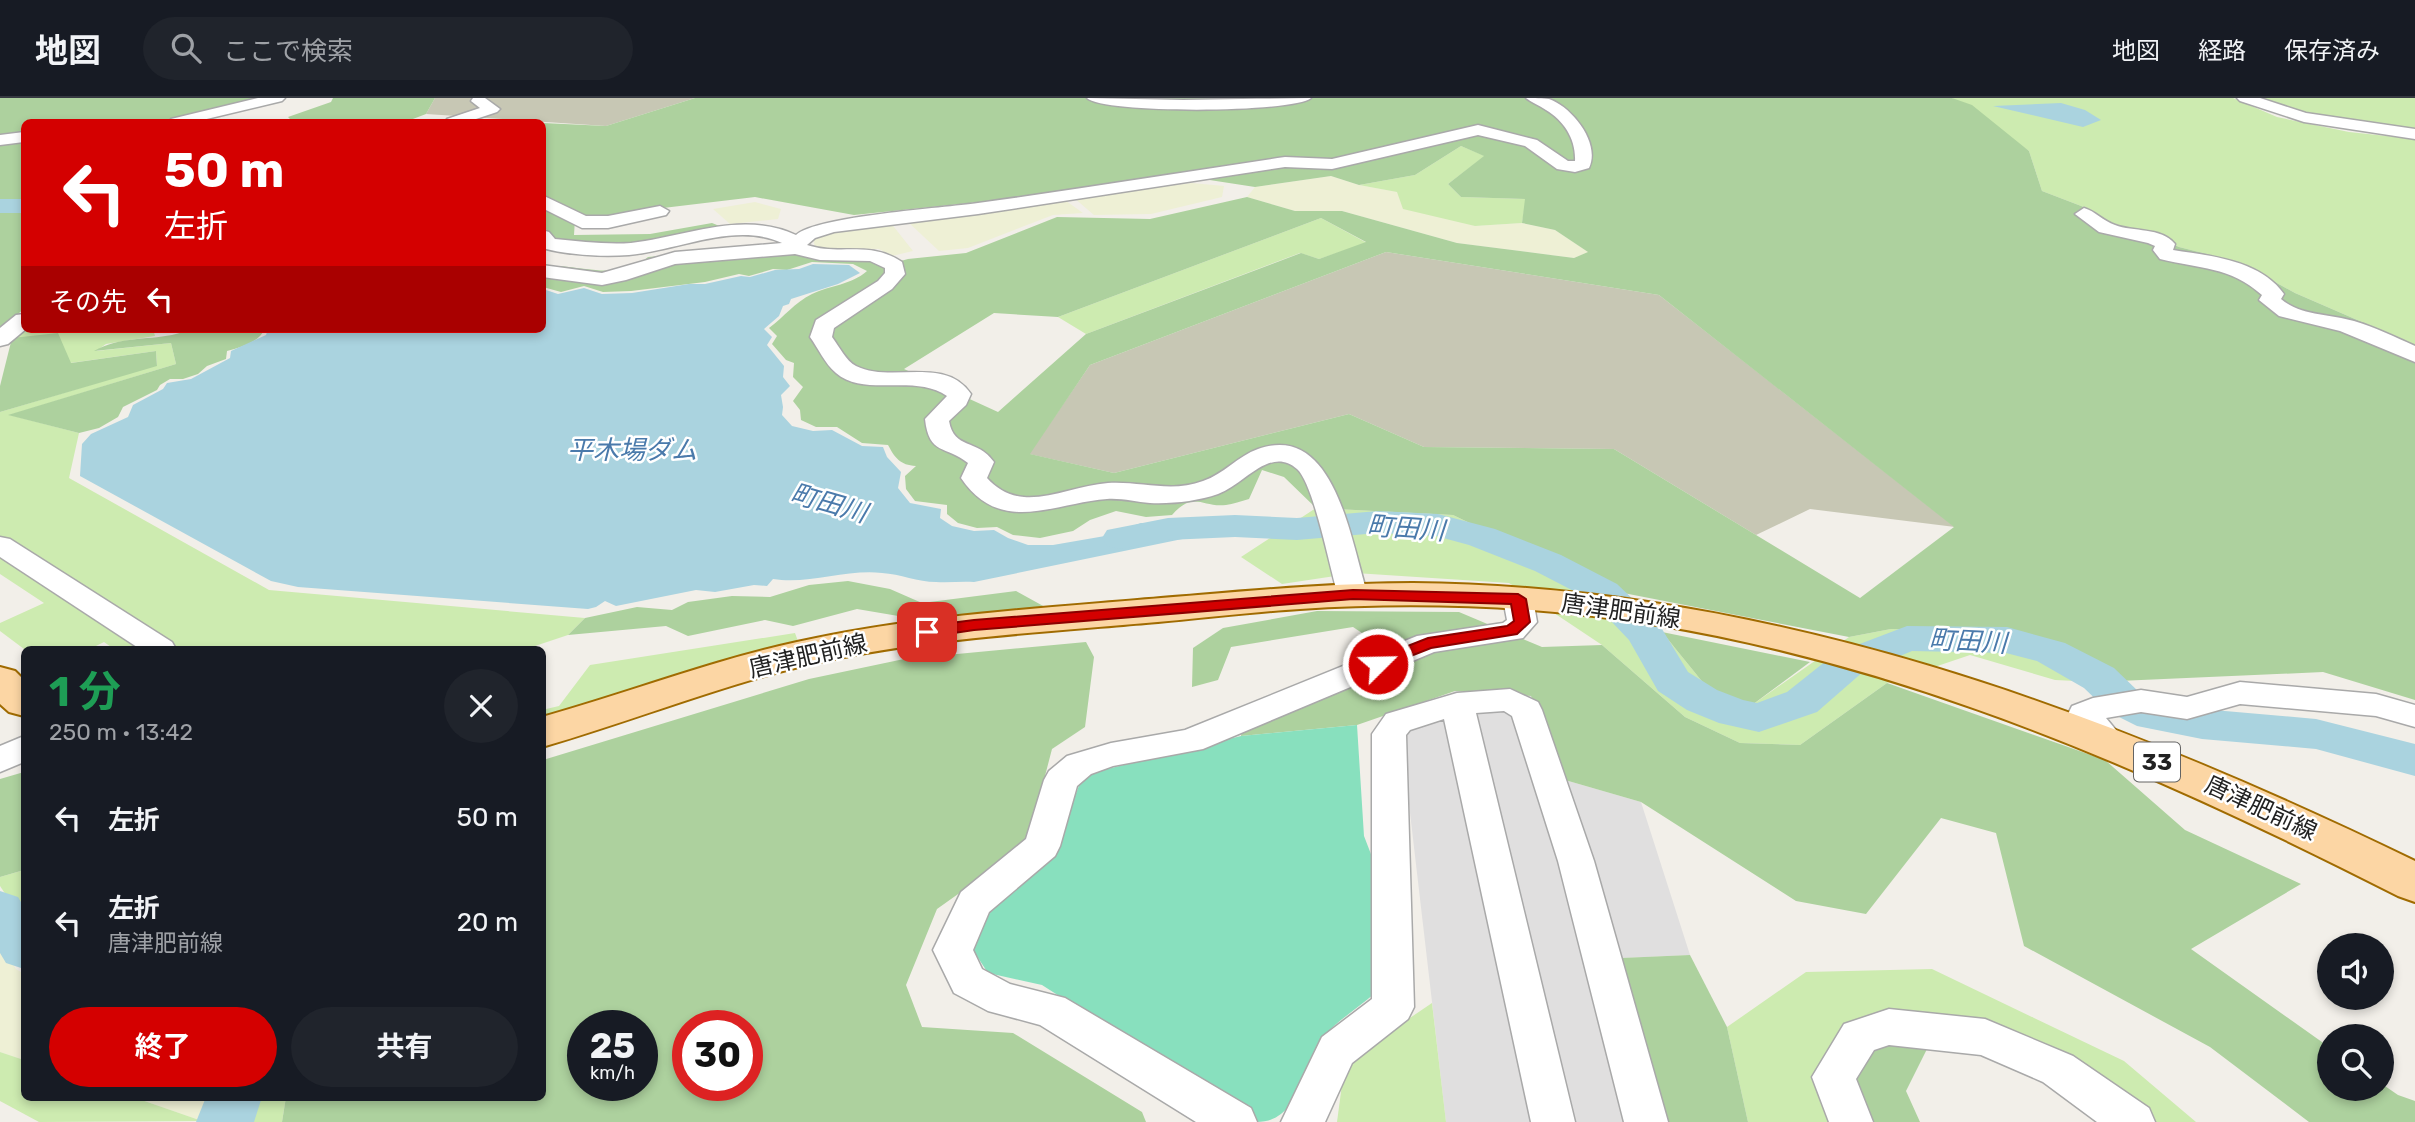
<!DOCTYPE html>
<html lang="ja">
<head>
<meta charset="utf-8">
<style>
	:root { --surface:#171b24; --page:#20242c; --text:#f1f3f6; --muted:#9ea1a6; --line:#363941; --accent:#d40000 }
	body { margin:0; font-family:Rubik,"Noto Sans JP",sans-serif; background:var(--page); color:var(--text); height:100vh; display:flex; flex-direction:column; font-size:26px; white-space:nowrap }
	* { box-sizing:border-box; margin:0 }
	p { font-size:23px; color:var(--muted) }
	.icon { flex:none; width:38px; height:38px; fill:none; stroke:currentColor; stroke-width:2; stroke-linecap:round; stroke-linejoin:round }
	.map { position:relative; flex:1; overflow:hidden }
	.details { position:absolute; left:21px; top:548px; width:525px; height:455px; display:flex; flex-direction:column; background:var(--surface); border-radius:10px; box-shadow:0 4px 10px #0003 }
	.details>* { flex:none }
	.top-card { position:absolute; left:21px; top:21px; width:525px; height:214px; border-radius:10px; box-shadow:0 4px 10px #0003; background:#d40000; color:#fff; overflow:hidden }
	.buttons { position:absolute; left:2317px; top:835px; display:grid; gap:14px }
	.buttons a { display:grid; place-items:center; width:77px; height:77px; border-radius:50%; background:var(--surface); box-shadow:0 4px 10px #0003; font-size:35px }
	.speed { position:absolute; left:567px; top:912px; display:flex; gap:14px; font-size:35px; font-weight:700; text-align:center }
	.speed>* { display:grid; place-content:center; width:91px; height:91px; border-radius:50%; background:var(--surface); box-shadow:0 4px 10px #0003; line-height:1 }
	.speed small { font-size:18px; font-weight:400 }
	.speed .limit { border:10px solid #d22; background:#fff; color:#111 }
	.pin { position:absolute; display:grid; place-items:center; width:60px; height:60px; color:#fff; margin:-30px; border-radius:14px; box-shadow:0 4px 10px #0006 }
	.me { position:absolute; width:77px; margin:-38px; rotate:67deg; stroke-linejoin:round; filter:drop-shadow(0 0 5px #0008) }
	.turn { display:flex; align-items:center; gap:24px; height:147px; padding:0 28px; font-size:32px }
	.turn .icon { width:91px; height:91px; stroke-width:2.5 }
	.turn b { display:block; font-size:49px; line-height:60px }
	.then { display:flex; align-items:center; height:66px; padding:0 28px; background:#0003; gap:14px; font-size:26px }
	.round { display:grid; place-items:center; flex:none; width:74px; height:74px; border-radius:37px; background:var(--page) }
	.head { display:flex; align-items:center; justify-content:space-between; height:119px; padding:0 28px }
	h1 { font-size:42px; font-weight:700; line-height:52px; color:#1e9e55 }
	.primary-button { display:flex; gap:14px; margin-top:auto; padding:14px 28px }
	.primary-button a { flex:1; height:80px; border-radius:42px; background:var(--accent); color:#fff; font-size:28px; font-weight:700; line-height:80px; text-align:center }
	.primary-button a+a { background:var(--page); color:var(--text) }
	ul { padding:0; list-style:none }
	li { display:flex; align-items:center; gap:21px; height:105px; padding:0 28px }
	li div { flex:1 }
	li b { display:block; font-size:26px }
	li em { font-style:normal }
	header { display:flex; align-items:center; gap:42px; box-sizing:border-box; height:98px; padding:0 35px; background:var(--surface); border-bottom:2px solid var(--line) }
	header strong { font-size:33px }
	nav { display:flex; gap:38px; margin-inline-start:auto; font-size:24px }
	.search { width:490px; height:63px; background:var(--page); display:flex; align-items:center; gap:18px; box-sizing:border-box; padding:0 24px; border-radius:38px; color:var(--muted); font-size:26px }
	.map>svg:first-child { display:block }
	.residential { fill:#e0dfdf }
	.construction { fill:#c7c7b4 }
	.farmland { fill:#eef0d5 }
	.grass { fill:#cdebb0 }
	.forest { fill:#add19e; fill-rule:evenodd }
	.pitch { fill:#88e0be }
	.water { fill:#aad3df }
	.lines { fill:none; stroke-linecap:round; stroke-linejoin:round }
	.river { fill:#aad3df; fill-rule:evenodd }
	.minor-casing { stroke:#a9a9a9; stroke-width:3 }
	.major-casing { stroke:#a06b00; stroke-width:4 }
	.minor { fill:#fff; fill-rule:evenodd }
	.major { fill:#fcd6a4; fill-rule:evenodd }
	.route { fill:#d40000; stroke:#8a0000; stroke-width:2 }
	.labels { text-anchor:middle; stroke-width:5; stroke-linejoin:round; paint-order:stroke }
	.shield { fill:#fff; stroke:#646464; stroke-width:2 }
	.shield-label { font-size:23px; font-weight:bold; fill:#222 }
	.street-label { font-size:24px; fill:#222; stroke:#fff }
	.water-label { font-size:26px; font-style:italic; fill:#4a7aab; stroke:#fff }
</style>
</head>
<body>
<header>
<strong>地図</strong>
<div class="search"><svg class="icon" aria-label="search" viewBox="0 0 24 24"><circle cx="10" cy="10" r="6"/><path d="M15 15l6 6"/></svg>ここで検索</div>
<nav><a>地図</a><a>経路</a><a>保存済み</a></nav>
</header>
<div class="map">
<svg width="2415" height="1024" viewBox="0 0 2415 1024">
	<rect width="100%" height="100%" fill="#f2efe9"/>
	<!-- residential -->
	<polygon class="residential" points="1455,593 1531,598 1565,682 1641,704 1690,857 1622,860 1666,1024 1446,1024 1400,629"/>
	<!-- construction -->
	<g class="construction">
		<polygon points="435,0 695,0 606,28 426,16"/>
		<polygon points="1386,154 1659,197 1955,429 1810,411 1756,437 1614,351 1424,349 1349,316 1114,375 1029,356 1090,267"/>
	</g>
	<!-- farmland -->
	<g class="farmland">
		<polygon points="1331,78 1359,87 1398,94 1475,128 1522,125 1555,132 1589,154 1574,160 1457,145 1342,113 1295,113 1247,99 1255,89"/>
		<polygon points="1192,85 1224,88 1222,99 1151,116 1094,117 1073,99"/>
		<polygon points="1062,100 1083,115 1053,117 968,150 939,153 907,123"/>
		<polygon points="755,104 781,111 778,121 730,126 713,111"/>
		<polygon points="890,124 913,153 892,158 879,151 815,150 813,139 829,131"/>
		<polygon points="0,846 16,871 24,876 24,962 0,954"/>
		<polygon points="133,999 209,999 202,1023"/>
	</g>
	<!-- grass -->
	<g class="grass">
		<polygon points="1952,0 2233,0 2277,19 2349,34 2415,41 2415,247 2295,195 2239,164 2179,149 2145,133 2099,127 2089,111 2042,93 2029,53"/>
		<polygon points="2253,0 2415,0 2415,33 2338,24"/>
		<polygon points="1461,48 1485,58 1448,86 1461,99 1526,101 1522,125 1475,128 1403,111 1397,94 1359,87 1415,77"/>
		<polygon points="1321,120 1367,145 1319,161 1300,155 1086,236 1058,219"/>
		<polygon points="37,231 153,231 155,238 106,246 96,253 171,245 176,266 10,317 79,335 69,380 269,492 585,520 568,537 526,551 114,551 104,544 90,551 24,551 0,533 0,525 44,505 0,476 0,314 157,267 156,253 70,265 12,240 24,232"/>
		<polygon points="1316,410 1453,417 1608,492 1662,534 1709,592 1752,607 1849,539 1891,531 1982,533 2096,584 2055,582 1970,557 1887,585 1800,647 1740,645 1685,619 1602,547 1509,485 1355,475 1282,486 1241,459"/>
		<polygon points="795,535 799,546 543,623 542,612 559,608 590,567"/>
		<polygon points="24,772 24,824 0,788 0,779"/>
		<polygon points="1932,871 2124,963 2196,1024 2155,1024 2041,956 1930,945 1867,1024 1748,1024 1727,929 1806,874"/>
		<polygon points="1432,905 1446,1024 1337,1024 1345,964"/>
		<polygon points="0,954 24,962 24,999 133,999 202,1023 39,1024 0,1003"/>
		<polygon points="246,999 286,999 282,1024 228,1024"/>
	</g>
	<!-- forest -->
	<g class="forest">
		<polygon points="0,0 270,0 168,24 24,24 22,42 24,211 0,230"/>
		<polygon points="333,0 435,0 426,16 405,24 293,24 288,19 331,4"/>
		<path d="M695 0H1952L1972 7 2029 53 2042 93 2089 111 2099 127 2145 133 2179 149 2239 164 2295 195 2415 247V602L2323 574 2096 584 1982 533 1891 531 1849 539 1608 492 1453 417 1316 410 1284 379 1262 372 1249 401C1241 403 1233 406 1226 407 1202 410 1194 392 1172 417L1146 419 1116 413 1090 422 1073 433 1040 440 1013 437 997 429 977 430 958 425 947 416V407L915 403 906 391 905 378 916 368C900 367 895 360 888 347L862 345 837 329H816L801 322 800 312 793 303 803 289 793 279 794 265 786 262 772 246 777 238 769 230C785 218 794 205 812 196 831 187 851 187 867 173L853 166 812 164 787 172 773 171 749 178 739 176 705 184 631 193 603 194 584 188 561 194 543 189V168C576 165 620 185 648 159L785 147 870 160 886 167 908 161 966 155 1057 119 1150 121 1247 99 1295 113H1342L1457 145 1574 160 1588 154 1555 132 1522 125 1525 101 1461 99 1448 86 1484 58 1461 48 1415 77 1359 87 1331 78 1255 89 1203 81 854 117 755 99 638 113 610 121H575L574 137 650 136 712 125 727 131 628 148 557 143 543 128V25L606 28ZM1321 120 1366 144 1319 161 1301 155 1086 236 998 314 904 271 994 215 1058 219ZM1386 154 1659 197 1954 429 1860 500 1614 351 1424 349 1349 316 1114 375 1030 356 1090 267Z"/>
		<path d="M194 231H265C258 245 241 249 227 253L226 261 207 268 198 276 183 281H170L160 287 157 292 123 309 118 319 99 330 79 335 8 317 176 266 171 245 94 253C119 239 145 242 172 237 180 235 187 233 194 231Z"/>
		<polygon points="58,235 71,265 156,253 157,268 0,314 0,288 12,240"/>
		<polygon points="848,483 890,491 922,505 1016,493 1045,509 916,521 857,511 793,528 765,522 688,538 666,528 568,537 585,520 637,509 672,512 688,504 732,498 770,499 809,487"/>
		<polygon points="1317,513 1459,514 1542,549 1602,547 1685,619 1740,645 1800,647 1887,585 2105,662 2185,732 2301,786 2191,851 2329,949 2329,990 2382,990 2382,986 2398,997 2415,1003 2415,1024 2309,1024 2210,949 2024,848 1996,735 1941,720 1866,816 1796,803 1641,704 1565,682 1531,598 1455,593 1357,627 1241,638 1243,625 1404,563 1353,529 1231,549 1218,582 1192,589 1193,550 1223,530"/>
		<polygon points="1662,534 1810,564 1752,607 1709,592"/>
		<path d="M1086 544 1094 559 1085 629 1052 651 1027 747 937 811 906 887 922 929 1013 935 1142 1014 1146 1024H282L286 999H542L543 662 809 581 904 561ZM583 928H642V987H583ZM688 928H747V987H688Z"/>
		<polygon points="24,674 24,772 0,779 0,681"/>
		<polygon points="1690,857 1727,929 1748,1024 1666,1024 1621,860"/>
		<polygon points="1878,942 1930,945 1906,993 1920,1024 1867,1024 1850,980"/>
	</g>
	<!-- pitch -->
	<path class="pitch" d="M1357 627 1364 738 1374 764V896C1359 909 1340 921 1327 935 1300 963 1304 1024 1256 1024L1042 887 988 875 965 840 989 802 1056 748 1083 677 1241 638Z"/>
	<!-- water -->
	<g class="water">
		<polygon points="2061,5 2085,12 2101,22 2083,29 1993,8"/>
		<path d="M813 166 849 167 860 175 838 186 791 201 789 206 783 208 779 218 764 231 772 239 767 247 784 268 783 279 790 288 781 297 783 309 782 317 792 328 813 333 832 332 862 348 883 349 887 359 901 374 898 390 910 405 941 411 940 420 952 428 974 433 994 432 1008 440 1028 447H1053L1105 438 1141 425 1173 428V439H1192L974 484C961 483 949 485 936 484 918 484 900 476 882 475 846 471 808 487 773 481L767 488 754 487 715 494 696 492 616 508 605 503 596 509 588 511 298 489 271 483 80 378 82 346 91 336 128 319 133 307 163 291 167 285 191 281 230 260 231 253 266 237 268 231H542L543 191 558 196 584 190 602 196 632 195 689 186H705L741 178 750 179 775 172 799 171Z"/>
	</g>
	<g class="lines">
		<!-- river -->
		<g class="river">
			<rect x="0" y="101" width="24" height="14"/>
			<polygon points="1378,413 1438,416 1495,431 1561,457 1617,486 1659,526 1688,574 1717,592 1743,602 1757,605 1787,594 1836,555 1907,528 2007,529 2065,545 2114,570 2139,594 2161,605 2202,611 2316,621 2415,646 2415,678 2316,651 2202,641 2137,628 2109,614 2084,590 2037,563 2006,555 1912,553 1864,573 1817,614 1759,634 1719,625 1687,612 1658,593 1629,542 1591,502 1535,473 1469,447 1436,438 1378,435 1297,442 1235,439 1168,442 1120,451 1107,448 1102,440 1107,432 1168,420 1235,417 1297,420"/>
			<polygon points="0,793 18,799 24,809 24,871 6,865 0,855"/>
			<polygon points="206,999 262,999 254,1024 196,1024"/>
		</g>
		<!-- minor casing -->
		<g class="minor-casing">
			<g id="minor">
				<polygon points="258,0 285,0 282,3 194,24 169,24 171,21"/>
				<polygon points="473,0 485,0 500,11 497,14 467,24 445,24 447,21 480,10 471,3"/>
				<path d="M1087 0 1183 2 1311 0C1295 15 1103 16 1087 0Z"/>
				<path d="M1526 0C1534 0 1543 0 1549 1 1572 9 1601 45 1589 70L1575 74 1557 71 1525 48 1478 37 1332 71 1285 69 978 116 834 134 815 140 807 147C840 158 869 142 902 164L905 176 892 191 834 230 832 239C839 248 846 263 856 268 892 286 944 257 971 296L966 307 949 323C954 352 977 340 994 364L987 380C997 391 1009 398 1024 399 1051 401 1080 387 1108 385 1140 383 1172 395 1203 383 1224 376 1238 358 1258 351 1336 323 1351 447 1368 497L1363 503 1353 506 1343 503 1338 497C1330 472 1314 386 1297 371 1270 347 1244 387 1218 396 1198 403 1172 406 1150 405 1136 404 1122 400 1107 401 1053 405 1000 438 961 380L968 365C946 347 929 358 925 321L947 298C914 275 865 300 836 275 825 266 818 250 810 239L816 222 878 183 885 175V170L870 163 820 162 795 156 675 166 626 182 602 187 542 179V167L602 175 675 154 782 145C735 123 677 153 629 157 602 159 568 157 542 150V132L549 134 555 141C580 143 606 147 631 145 685 139 742 112 796 137 817 118 944 110 978 105 1081 91 1183 74 1285 59L1332 61 1478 27 1537 42 1568 63H1575C1576 41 1564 23 1546 12 1539 7 1532 5 1526 0Z"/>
				<polygon points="2237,0 2260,0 2306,15 2415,31 2415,41 2304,24 2240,3"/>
				<polygon points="24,34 24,44 0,47 0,37"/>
				<polygon points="542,97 586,118 608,118 660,108 669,113 666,117 608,130 582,130 542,110"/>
				<path d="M2084 110C2095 113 2103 123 2115 127 2133 134 2161 129 2175 146L2173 152C2211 158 2260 162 2284 196L2281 201C2301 218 2330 216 2354 223 2375 229 2395 239 2415 248V264L2340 233 2279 218 2259 202 2262 197C2229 168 2200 171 2160 161L2153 152 2155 148 2148 145 2099 134 2075 116Z"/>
				<polygon points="24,216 26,231 8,246 0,248 0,230 16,217"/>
				<polygon points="0,439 10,441 172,544 176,551 140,551 0,459"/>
				<polygon points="1518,492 1528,495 1533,501 1537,524 1523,540 1434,554 1203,651 1113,668 1091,676 1077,688 1060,748 1055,758 989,814 973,852 982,871 1010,886 1065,900 1251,1010 1257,1024 1196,1024 1040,927 988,913 954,895 933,852 961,794 1026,741 1044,682 1049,673 1067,658 1111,645 1185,632 1417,538 1503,525 1507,522 1503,501 1508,495"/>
				<path d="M2240 584 2376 596 2415 607V629L2376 618 2240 606 2187 621 2141 614 2106 620 2126 644 2121 652C2096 659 2080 636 2068 616L2072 608 2093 600 2141 592 2187 599Z"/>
				<polygon points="1510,591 1538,604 1542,612 1594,763 1668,1024 1624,1024 1558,763 1512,618 1504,613 1476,615 1575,1024 1531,1024 1444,621 1410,632 1406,637 1414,909 1408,921 1352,965 1325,1024 1281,1024 1322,939 1372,901 1372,636 1386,616 1457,595"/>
				<polygon points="24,638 24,664 0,674 0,648"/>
				<polygon points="1889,911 1985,921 2073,958 2149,1010 2155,1024 2097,1024 2043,984 1981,957 1889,947 1874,952 1856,981 1873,1024 1829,1024 1812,979 1844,926"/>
			</g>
		</g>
		<!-- major casing -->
		<g class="major-casing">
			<g id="major">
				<path d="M1413 485C1767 488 2100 610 2415 763V804L2398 798C2127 660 1839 535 1532 512 1455 506 1377 506 1300 511 1248 514 1197 521 1146 525 1043 534 940 540 839 560 737 580 642 620 542 649V619C628 595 710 563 797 544 913 518 1031 511 1149 501 1237 494 1324 485 1413 485Z"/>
				<polygon points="0,569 15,573 24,582 24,618 9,614 0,606"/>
			</g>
		</g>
		<!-- minor -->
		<use href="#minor" class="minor"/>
		<!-- major -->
		<use href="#major" class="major"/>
	</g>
	<!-- route -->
	<polygon class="route" points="1353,492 1518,496 1526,501 1530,524 1517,536 1431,550 1378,571 1370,566 1372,562 1428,540 1507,528 1514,523 1511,506 1353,501 974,532 927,539 918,534 927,528 974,522"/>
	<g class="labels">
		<!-- shield labels -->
		<rect class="shield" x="2134" y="644.5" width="46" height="39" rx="5"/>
		<g class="shield-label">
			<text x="2157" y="672">33</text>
		</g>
		<!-- street labels -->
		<g class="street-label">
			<text transform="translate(1621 513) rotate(8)" y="8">唐津肥前線</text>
			<text transform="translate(808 558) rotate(-13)" y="8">唐津肥前線</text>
			<text transform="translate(2261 710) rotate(25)" y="8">唐津肥前線</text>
		</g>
		<!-- water labels -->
		<g class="water-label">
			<text x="632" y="361">平木場ダム</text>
			<text transform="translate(829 405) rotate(16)" y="9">町田川</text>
			<text transform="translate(1406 430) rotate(4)" y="9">町田川</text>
			<text transform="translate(1968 543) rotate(3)" y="9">町田川</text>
		</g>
	</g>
</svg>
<div class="buttons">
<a><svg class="icon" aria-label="sound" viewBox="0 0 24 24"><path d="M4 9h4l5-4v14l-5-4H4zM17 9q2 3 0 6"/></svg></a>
<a><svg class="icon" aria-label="search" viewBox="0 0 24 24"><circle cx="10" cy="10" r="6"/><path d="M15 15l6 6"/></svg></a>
</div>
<div class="speed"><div>25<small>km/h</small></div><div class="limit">30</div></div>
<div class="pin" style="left:927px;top:534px;background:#d93025"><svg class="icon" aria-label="arrive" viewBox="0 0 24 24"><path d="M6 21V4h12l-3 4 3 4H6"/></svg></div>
<svg class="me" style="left:1378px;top:566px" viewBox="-20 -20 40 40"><circle r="17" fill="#d40000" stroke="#fff" stroke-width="3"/><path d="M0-11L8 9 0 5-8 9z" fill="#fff"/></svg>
<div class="top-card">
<div class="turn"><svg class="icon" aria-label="left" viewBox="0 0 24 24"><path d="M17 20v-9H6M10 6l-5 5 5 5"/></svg><div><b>50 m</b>左折</div></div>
<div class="then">その先<svg class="icon" aria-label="left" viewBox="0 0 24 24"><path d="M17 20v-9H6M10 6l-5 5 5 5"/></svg></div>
</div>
<section class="details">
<div class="head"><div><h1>1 分</h1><p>250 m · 13:42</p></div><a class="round"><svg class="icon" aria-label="close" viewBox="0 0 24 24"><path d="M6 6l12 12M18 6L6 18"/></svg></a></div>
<ul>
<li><svg class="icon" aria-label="left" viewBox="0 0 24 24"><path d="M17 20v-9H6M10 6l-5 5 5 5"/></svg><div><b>左折</b></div><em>50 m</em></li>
<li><svg class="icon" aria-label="left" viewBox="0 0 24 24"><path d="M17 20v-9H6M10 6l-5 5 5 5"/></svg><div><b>左折</b><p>唐津肥前線</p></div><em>20 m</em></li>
</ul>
<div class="primary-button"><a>終了</a><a>共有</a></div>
</section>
</div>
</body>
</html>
